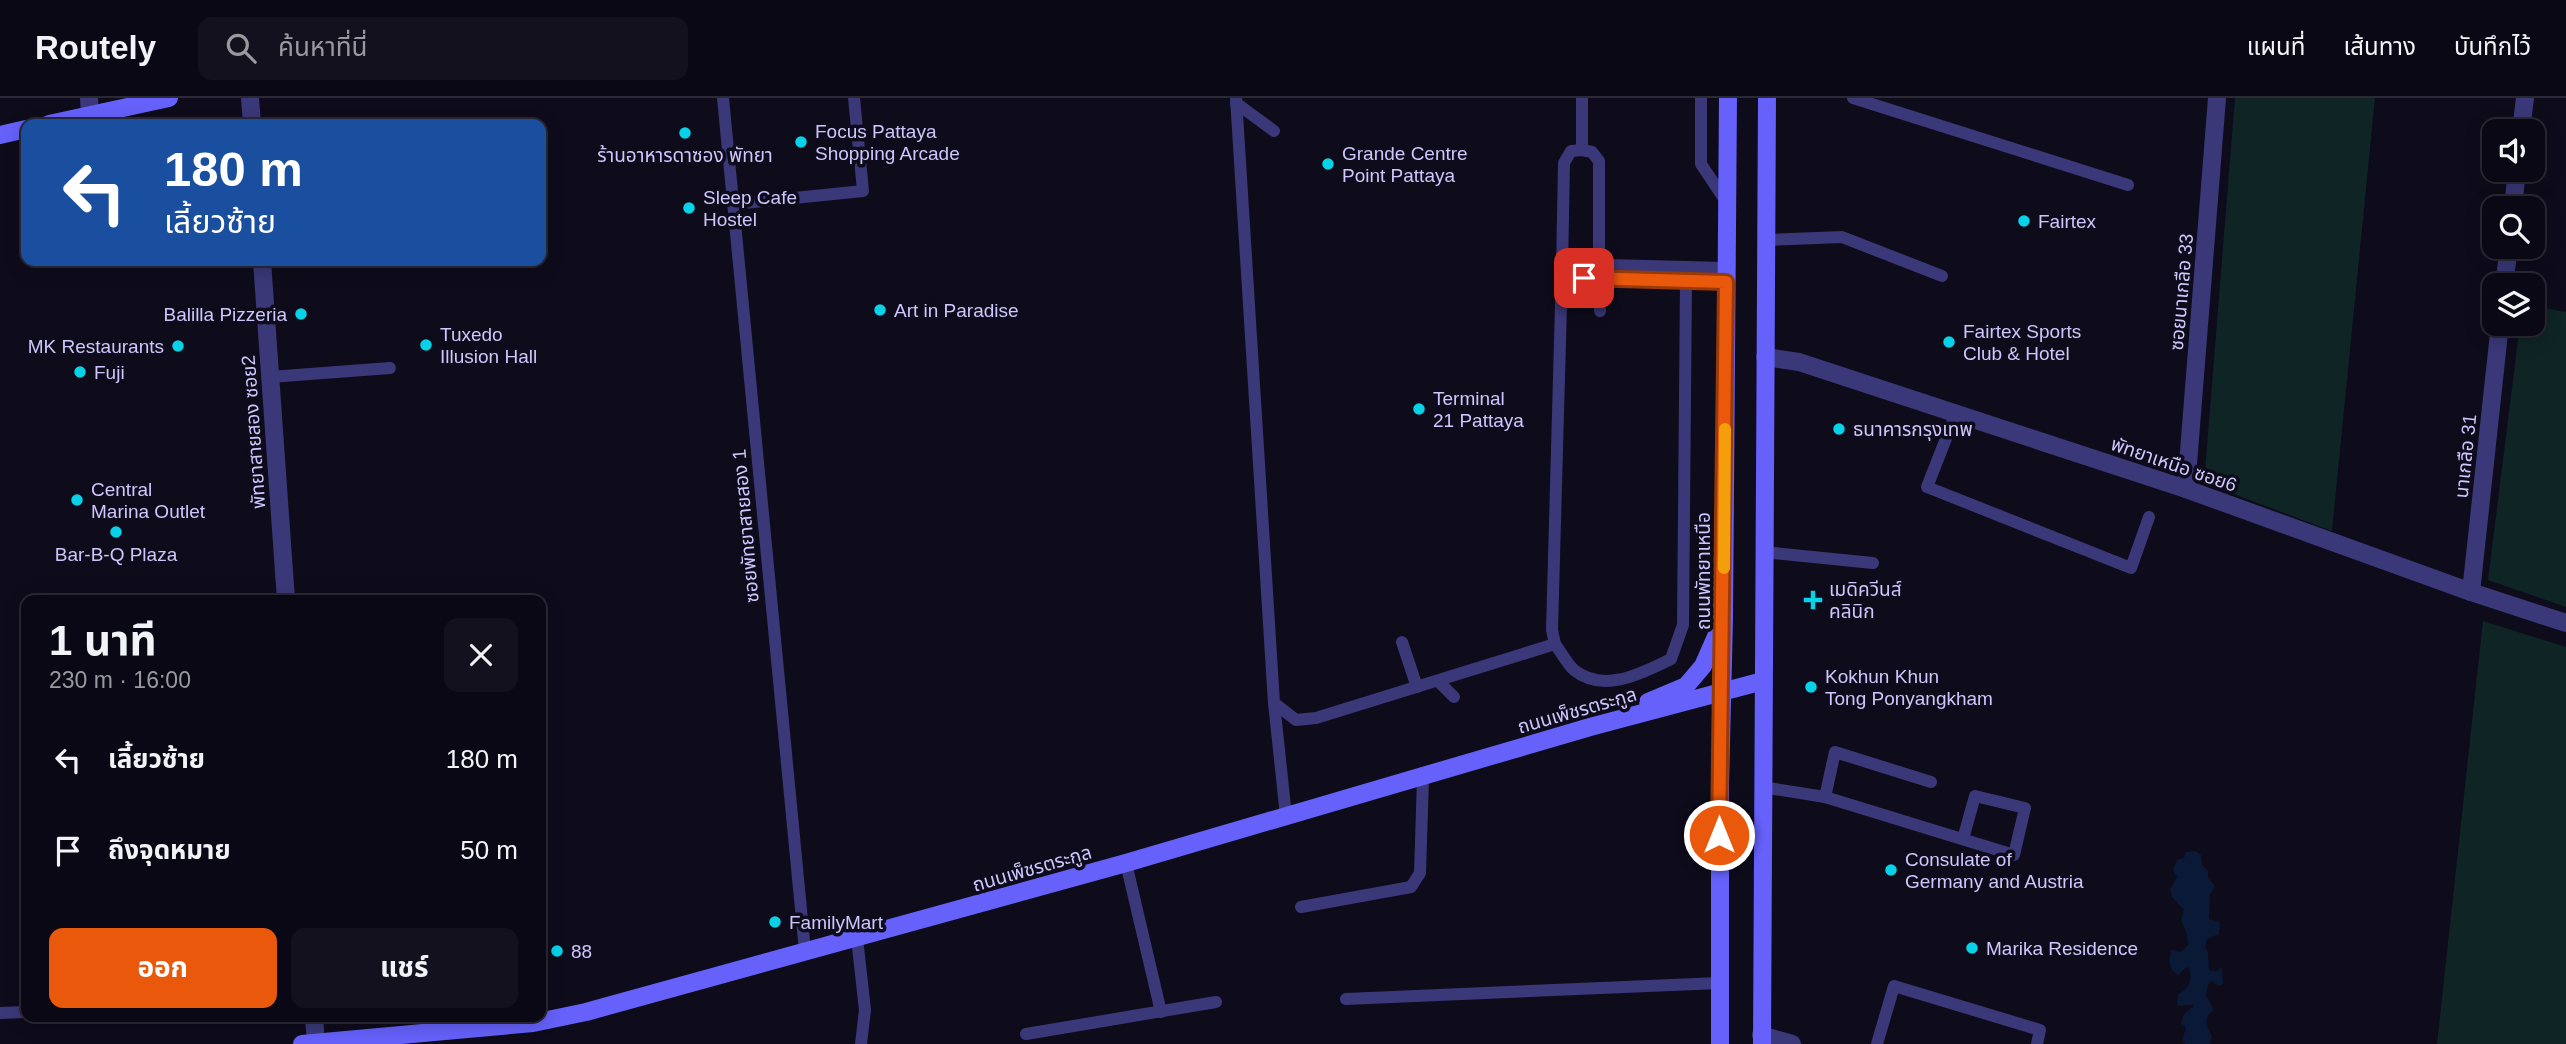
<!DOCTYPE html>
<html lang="th">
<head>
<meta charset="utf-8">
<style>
	:root { --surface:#0a0814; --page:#13111d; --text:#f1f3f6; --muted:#999aa0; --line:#2a2934; --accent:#ea580c }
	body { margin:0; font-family:Arial,"Noto Sans Thai",sans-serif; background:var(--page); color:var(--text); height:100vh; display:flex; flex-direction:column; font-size:26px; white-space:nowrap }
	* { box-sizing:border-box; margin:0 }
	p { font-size:23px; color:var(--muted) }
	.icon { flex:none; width:38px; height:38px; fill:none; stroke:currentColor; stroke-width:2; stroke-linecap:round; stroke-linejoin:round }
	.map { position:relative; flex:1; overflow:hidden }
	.side { position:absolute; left:21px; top:497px; width:525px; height:427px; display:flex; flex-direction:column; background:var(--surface); border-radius:14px; box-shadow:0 4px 18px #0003,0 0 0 2px var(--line) }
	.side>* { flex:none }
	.guide { position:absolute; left:21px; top:21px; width:525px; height:147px; border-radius:14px; box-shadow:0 4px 18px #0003,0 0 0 2px var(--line); background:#1a4fa0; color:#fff; overflow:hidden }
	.controls { position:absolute; left:2482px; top:21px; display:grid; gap:14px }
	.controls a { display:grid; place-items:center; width:63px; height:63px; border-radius:14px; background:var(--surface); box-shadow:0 4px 18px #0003,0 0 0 2px var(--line); font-size:35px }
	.pin { position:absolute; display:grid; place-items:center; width:60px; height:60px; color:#fff; margin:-30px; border-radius:14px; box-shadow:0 4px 10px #0006 }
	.me { position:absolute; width:77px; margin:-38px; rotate:0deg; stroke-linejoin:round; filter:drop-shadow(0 0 5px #0008) }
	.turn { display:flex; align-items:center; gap:24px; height:147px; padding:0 28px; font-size:32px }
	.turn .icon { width:91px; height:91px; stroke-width:2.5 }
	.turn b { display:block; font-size:49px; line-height:60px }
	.round { display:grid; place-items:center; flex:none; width:74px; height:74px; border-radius:14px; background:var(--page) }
	.summary { display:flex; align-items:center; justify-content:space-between; height:119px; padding:0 28px }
	h1 { font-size:42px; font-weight:700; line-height:52px }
	.button { display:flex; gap:14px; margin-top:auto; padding:14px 28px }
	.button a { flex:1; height:80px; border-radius:14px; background:var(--accent); color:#fff; font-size:28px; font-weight:700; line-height:80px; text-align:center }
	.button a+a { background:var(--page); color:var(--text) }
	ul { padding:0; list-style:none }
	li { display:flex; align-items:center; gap:21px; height:91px; padding:0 28px }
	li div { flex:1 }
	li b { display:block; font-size:26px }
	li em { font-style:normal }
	header { display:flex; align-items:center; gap:42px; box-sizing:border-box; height:98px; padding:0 35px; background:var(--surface); border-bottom:2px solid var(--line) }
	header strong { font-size:33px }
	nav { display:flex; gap:38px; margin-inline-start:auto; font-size:24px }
	.search { width:490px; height:63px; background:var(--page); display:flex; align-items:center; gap:18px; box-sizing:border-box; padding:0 24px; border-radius:14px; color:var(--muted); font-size:26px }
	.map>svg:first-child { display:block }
	.green { fill:#0f2424 }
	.water { fill:#0a1935 }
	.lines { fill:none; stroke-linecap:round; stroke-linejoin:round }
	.lane { stroke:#3a3878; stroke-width:12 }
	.street { stroke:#3a3878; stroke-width:18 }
	.secondary { stroke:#6561fa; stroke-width:18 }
	.route-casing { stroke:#983908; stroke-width:18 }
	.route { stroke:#ea580c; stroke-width:12 }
	.slow { stroke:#f59e0b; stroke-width:12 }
	.poi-dot { fill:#07d2e8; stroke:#0e0b1b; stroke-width:2.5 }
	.labels { text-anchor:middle; stroke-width:7; stroke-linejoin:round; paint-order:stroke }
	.poi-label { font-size:19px; fill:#cdc7fd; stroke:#0e0b1b; text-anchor:start }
	.street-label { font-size:19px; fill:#cdc7fd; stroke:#0e0b1b }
</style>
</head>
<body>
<header>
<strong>Routely</strong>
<div class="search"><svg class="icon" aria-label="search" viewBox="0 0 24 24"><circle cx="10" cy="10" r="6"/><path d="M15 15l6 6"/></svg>ค้นหาที่นี่</div>
<nav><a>แผนที่</a><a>เส้นทาง</a><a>บันทึกไว้</a></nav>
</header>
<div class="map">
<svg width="2566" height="946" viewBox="0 0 2566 946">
	<rect width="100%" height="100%" fill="#0e0b1b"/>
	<!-- green -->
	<g class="green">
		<polygon points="2235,0 2375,0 2332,433 2204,385"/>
		<polygon points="2532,208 2566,214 2566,509 2488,482 2520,226 2532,226"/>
		<polygon points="2483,523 2566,549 2566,946 2437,946"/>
	</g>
	<!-- water -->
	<path class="water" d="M2195 753 2201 757 2202 767 2208 773V780L2215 788 2210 797 2209 821 2220 824 2219 836 2207 841 2205 850 2208 854 2209 872 2216 873 2222 869 2223 886 2219 888 2212 883 2208 886 2206 897 2214 912C2202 920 2206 928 2212 938L2210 946H2185L2182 942 2186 930 2184 927 2181 928C2181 918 2185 913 2193 909V907L2177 908 2178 896C2190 891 2193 880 2188 868L2178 877C2167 871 2170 862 2171 851L2181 854 2188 847 2187 836 2181 822 2184 812 2172 799 2170 792 2177 779 2173 772 2177 762 2184 760 2186 754Z"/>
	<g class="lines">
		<!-- lane -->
		<g class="lane">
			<polyline points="723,0 805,853"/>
			<polyline points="1236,0 1274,605 1296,622 1316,620 1555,546 1552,532 1562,171"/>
			<polyline points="1582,0 1582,52"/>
			<polyline points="1701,0 1701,66 1727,105"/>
			<polyline points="1853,0 2128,87"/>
			<polyline points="1236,5 1274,33"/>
			<polyline points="734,106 863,93 854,0"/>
			<polyline points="1766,142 1842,139 1942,178"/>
			<polyline points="1726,170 1608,167 1602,163 1599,156 1599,63 1592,54 1582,52 1571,53 1564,65 1562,171 1569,180 1726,184"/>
			<polyline points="1598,181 1600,213"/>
			<polyline points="270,279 390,270"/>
			<polyline points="1956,315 1927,389 2131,470 2149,419"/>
			<polyline points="1764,454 1873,465"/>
			<polyline points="1402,544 1417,589"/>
			<path d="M1555 546C1561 554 1567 566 1574 572 1604 596 1642 575 1671 561L1683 527 1686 183"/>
			<polyline points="1438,583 1454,599"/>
			<polyline points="1274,605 1286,718"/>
			<polyline points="1762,689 1825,699 2014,757 2025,710 1975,698 1963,741"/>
			<polyline points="1825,699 1835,654 1931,684"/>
			<polyline points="1126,765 1161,914"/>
			<polyline points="1301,809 1411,789 1420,775 1423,680"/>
			<polyline points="857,840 865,912 861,946"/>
			<polyline points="1346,901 1719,885"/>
			<polyline points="0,915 26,914"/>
			<polyline points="1026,936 1216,904"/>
			<polyline points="1877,946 1894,888 2040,932 2037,946"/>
		</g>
		<!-- street -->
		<g class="street">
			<polyline points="89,0 90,17"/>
			<polyline points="250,0 252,26"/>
			<polyline points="2521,33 2525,0"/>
			<polyline points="2513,110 2517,72"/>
			<polyline points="262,163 286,502"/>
			<polyline points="2504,187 2509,149"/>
			<polyline points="1765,259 1799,264 2186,391 2471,494 2566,525"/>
			<polyline points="2186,391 2217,0"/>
			<polyline points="2471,494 2500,226"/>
			<polyline points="314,919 316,946"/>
			<polyline points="1761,937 1792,946"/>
		</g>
		<!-- secondary -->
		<g class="secondary">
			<polyline points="49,26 169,0"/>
			<polyline points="0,37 26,31"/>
			<polyline points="1648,604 1686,588 1703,568 1721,527"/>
			<polyline points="302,946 533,925 586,914 1126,765 1590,629 1763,583"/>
			<polyline points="1720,946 1720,687 1724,520 1728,0"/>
			<polyline points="1762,946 1767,0"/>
		</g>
	</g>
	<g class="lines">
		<!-- route casing -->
		<g class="route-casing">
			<polyline id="route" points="1584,180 1726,184 1719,737"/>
		</g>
		<!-- route -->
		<use href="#route" class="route"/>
		<!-- slow -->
		<polyline class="slow" points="1724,470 1725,331"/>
	</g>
	<!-- markers -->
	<g class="poi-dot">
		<circle cx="685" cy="35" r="7"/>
		<circle cx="801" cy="44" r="7"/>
		<circle cx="1328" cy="66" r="7"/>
		<circle cx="689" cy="110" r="7"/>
		<circle cx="2024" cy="123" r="7"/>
		<circle cx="880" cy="212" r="7"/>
		<circle cx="301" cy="216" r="7"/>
		<circle cx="1949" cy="244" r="7"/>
		<circle cx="426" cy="247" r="7"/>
		<circle cx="178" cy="248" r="7"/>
		<circle cx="80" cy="274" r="7"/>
		<circle cx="1419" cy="311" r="7"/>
		<circle cx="1839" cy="331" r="7"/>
		<circle cx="77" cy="402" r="7"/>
		<circle cx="116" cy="434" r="7"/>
		<path d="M1809.5 491.5h7v7h7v7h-7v7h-7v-7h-7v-7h7z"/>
		<circle cx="1811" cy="589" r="7"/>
		<circle cx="1891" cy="772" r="7"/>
		<circle cx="775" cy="824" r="7"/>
		<circle cx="1972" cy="850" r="7"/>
		<circle cx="557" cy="853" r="7"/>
	</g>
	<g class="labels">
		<!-- poi labels -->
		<g class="poi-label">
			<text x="815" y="40">Focus Pattaya<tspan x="815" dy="22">Shopping Arcade</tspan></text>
			<text x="1342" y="62">Grande Centre<tspan x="1342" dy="22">Point Pattaya</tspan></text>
			<text x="685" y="64" text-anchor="middle">ร้านอาหารดาซอง พัทยา</text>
			<text x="703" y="106">Sleep Cafe<tspan x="703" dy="22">Hostel</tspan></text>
			<text x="2038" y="130">Fairtex</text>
			<text x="894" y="219">Art in Paradise</text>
			<text x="287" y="223" text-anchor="end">Balilla Pizzeria</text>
			<text x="1963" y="240">Fairtex Sports<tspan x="1963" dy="22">Club &amp; Hotel</tspan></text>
			<text x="440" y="243">Tuxedo<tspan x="440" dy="22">Illusion Hall</tspan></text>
			<text x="164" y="255" text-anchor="end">MK Restaurants</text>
			<text x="94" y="281">Fuji</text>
			<text x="1433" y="307">Terminal<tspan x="1433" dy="22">21 Pattaya</tspan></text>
			<text x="1853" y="338">ธนาคารกรุงเทพ</text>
			<text x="91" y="398">Central<tspan x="91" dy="22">Marina Outlet</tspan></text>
			<text x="116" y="463" text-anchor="middle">Bar-B-Q Plaza</text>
			<text x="1829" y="498">เมดิควีนส์<tspan x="1829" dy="22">คลินิก</tspan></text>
			<text x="1825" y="585">Kokhun Khun<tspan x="1825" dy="22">Tong Ponyangkham</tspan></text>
			<text x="1905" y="768">Consulate of<tspan x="1905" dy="22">Germany and Austria</tspan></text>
			<text x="789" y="831">FamilyMart</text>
			<text x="1986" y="857">Marika Residence</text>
			<text x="571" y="860">88</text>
		</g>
		<!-- street labels -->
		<g class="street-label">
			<text transform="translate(2181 194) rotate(-85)" y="7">ซอยนาเกลือ 33</text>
			<text transform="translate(253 334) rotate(-94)" y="7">พัทยาสายสอง ซอย2</text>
			<text transform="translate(2465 358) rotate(-84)" y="7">นาเกลือ 31</text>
			<text transform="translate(2174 366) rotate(19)" y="7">พัทยาเหนือ ซอย6</text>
			<text transform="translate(745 428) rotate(-95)" y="7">ซอยพัทยาสายสอง 1</text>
			<text transform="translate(1703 473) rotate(-90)" y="7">ถนนพัทยาเหนือ</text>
			<text transform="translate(1577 612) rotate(-16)" y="7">ถนนเพ็ชรตระกูล</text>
			<text transform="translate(1032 770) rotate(-16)" y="7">ถนนเพ็ชรตระกูล</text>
		</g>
	</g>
</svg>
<div class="controls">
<a><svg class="icon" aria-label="sound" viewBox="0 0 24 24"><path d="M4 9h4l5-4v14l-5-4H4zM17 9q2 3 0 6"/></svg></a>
<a><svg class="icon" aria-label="search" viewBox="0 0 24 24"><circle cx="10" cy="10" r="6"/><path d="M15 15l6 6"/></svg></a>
<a><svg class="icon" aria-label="layers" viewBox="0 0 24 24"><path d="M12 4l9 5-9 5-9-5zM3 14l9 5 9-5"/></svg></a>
</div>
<div class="pin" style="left:1584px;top:180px;background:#d93025"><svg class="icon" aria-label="arrive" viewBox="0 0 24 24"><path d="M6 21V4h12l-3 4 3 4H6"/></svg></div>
<svg class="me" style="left:1719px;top:737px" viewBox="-20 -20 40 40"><circle r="17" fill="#ea580c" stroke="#fff" stroke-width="3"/><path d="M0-11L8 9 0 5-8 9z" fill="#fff"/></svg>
<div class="guide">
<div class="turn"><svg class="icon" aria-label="left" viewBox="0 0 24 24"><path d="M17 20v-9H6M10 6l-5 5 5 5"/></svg><div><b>180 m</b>เลี้ยวซ้าย</div></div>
</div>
<section class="side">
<div class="summary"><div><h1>1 นาที</h1><p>230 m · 16:00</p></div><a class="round"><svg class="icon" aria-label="close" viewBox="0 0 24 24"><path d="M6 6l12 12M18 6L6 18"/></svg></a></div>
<ul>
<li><svg class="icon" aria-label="left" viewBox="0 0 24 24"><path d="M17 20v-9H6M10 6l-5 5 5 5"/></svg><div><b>เลี้ยวซ้าย</b></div><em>180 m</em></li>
<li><svg class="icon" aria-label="arrive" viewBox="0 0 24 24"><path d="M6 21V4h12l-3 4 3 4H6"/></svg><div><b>ถึงจุดหมาย</b></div><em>50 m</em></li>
</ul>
<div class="button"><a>ออก</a><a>แชร์</a></div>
</section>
</div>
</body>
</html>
